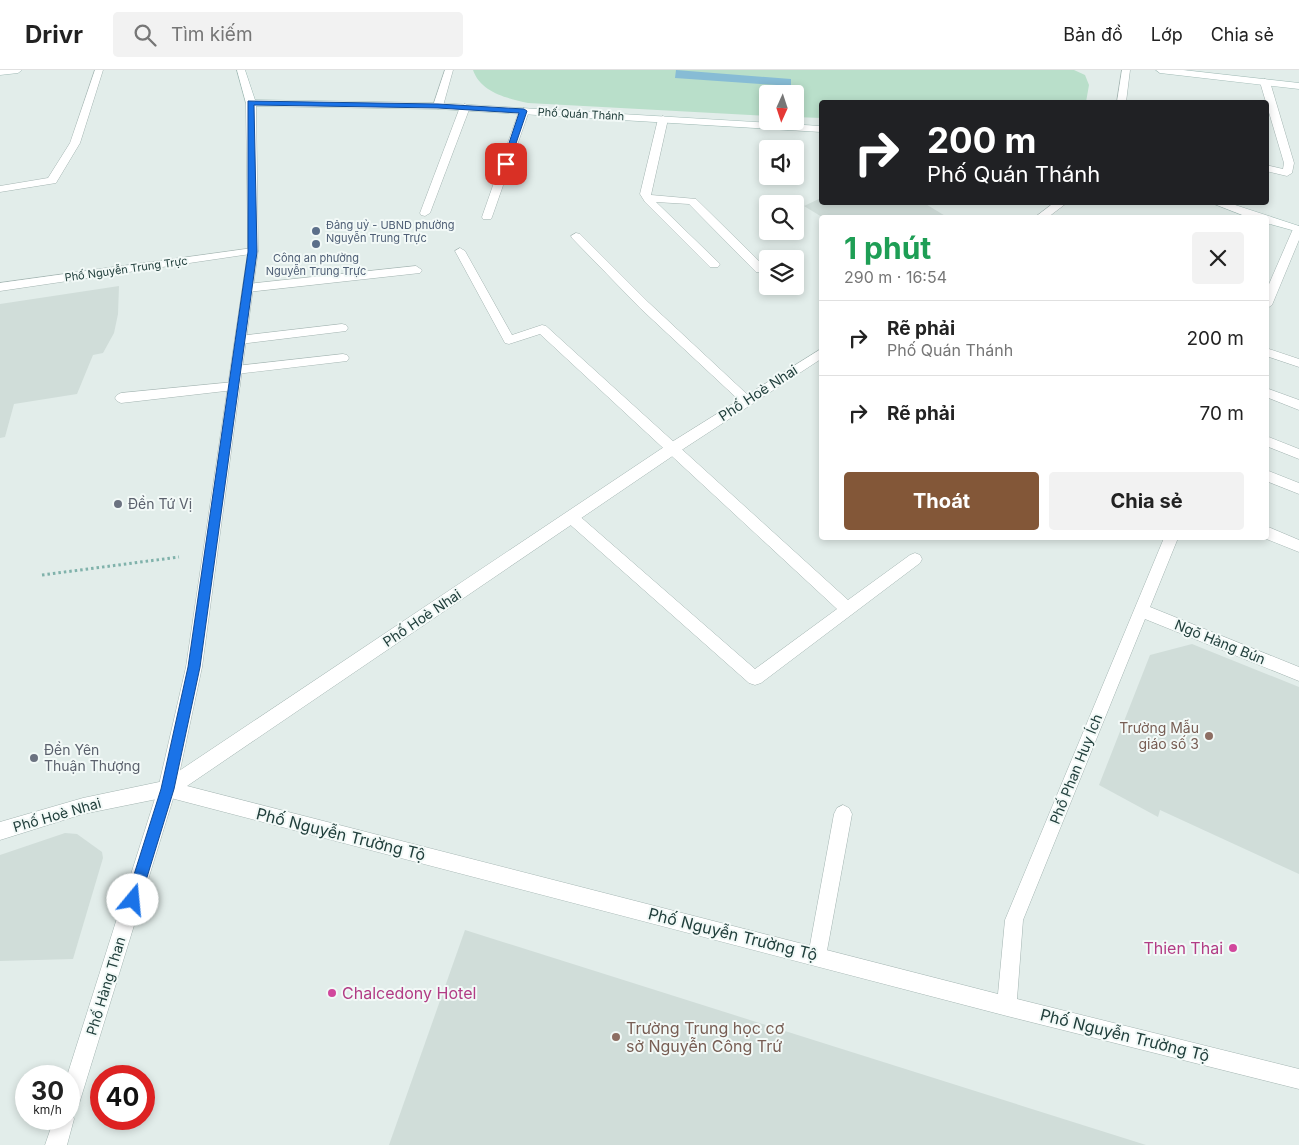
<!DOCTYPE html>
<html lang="vi">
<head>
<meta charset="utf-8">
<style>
	:root { --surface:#fff; --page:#f2f2f2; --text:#222; --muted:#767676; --line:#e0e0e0; --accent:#835738 }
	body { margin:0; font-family:Inter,sans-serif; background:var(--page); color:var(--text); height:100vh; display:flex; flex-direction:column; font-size:19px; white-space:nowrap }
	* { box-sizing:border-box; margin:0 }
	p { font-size:16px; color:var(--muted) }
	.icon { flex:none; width:28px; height:28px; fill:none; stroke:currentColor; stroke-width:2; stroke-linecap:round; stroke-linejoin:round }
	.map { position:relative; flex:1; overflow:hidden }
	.side { position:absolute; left:819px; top:145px; width:450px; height:325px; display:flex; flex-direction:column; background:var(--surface); border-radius:5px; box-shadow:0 2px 8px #0003 }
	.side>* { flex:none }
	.guide { position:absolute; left:819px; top:30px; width:450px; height:105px; border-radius:5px; box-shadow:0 2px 8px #0003; background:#202124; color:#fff; overflow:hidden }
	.needle { width:32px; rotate:183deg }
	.tools { position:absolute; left:759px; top:15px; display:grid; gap:10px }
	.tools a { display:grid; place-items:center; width:45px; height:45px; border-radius:5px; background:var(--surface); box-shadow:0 2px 8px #0003; font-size:25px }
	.speed { position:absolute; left:15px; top:995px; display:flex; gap:10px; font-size:25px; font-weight:700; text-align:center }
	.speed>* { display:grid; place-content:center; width:65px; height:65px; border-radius:50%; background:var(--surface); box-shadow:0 2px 8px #0003; line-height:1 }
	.speed small { font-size:12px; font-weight:400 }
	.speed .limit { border:8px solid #d22; background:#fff; color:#111 }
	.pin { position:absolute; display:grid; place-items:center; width:42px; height:42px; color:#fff; margin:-21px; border-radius:10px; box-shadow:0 2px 8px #0006 }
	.me { position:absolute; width:55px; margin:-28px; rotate:17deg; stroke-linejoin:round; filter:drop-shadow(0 0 4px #0008) }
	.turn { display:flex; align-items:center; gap:18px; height:105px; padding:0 25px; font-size:22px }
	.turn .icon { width:65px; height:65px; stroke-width:2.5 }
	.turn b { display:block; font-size:35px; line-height:42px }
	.round { display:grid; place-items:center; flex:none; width:52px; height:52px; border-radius:5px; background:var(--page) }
	.head { display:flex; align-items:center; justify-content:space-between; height:85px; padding:0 25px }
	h1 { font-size:30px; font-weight:700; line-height:38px; color:#1e9e55 }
	.button { display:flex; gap:10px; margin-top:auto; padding:10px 25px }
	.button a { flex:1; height:58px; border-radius:5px; background:var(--accent); color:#fff; font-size:20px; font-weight:700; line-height:58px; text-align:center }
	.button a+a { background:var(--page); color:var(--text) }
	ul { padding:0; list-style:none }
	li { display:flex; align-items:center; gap:15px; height:75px; padding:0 25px; border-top:1px solid var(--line) }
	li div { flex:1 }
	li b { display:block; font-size:19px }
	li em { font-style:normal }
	header { display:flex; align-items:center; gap:30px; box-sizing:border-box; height:70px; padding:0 25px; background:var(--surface); border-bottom:1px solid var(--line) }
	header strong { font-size:24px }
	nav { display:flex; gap:28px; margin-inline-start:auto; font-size:18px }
	.search { width:350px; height:45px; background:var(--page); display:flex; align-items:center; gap:12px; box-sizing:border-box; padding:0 18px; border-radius:5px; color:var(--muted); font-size:19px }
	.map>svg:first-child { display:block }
	.built { fill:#d0ddd9 }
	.green { fill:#b9dfca }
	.water { fill:#87bcd5 }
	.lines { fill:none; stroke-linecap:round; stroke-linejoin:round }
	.service-casing { stroke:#a4b5b2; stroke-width:1 }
	.minor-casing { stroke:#a4b5b2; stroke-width:1 }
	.tertiary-casing { stroke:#a4b5b2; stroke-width:1 }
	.secondary-casing { stroke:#9fb9b4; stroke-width:1 }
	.path { stroke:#80b2ab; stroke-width:3; stroke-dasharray:2.5 3; stroke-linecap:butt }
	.service { fill:#fff; fill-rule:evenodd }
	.minor { fill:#fff; fill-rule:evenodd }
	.tertiary { fill:#fff; fill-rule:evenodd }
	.secondary { fill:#fff; fill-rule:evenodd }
	.route { fill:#1a73e8; stroke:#114b97 }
	.service-dot { fill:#5c6f8a; stroke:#f2f9f7; stroke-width:2 }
	.worship-dot { fill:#6b7280; stroke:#f2f9f7; stroke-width:2 }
	.education-dot { fill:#8d6e63; stroke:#f2f9f7; stroke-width:2 }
	.hotel-dot { fill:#d1479c; stroke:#f2f9f7; stroke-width:2 }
	.labels { text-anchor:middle; stroke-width:4; stroke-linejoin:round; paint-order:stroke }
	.far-street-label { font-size:11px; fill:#213f3c; stroke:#f2f9f7 }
	.far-service-label { font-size:11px; fill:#4e5e75; stroke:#f2f9f7; text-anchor:start }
	.street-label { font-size:14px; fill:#213f3c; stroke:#f2f9f7 }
	.worship-label { font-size:14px; fill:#5b616d; stroke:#f2f9f7; text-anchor:start }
	.education-label { font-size:14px; fill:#785e54; stroke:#f2f9f7; text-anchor:end }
	.near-street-label { font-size:16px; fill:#213f3c; stroke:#f2f9f7 }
	.near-hotel-label { font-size:16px; fill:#b23c85; stroke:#f2f9f7; text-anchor:end }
	.near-education-label { font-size:16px; fill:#785e54; stroke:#f2f9f7; text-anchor:start }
</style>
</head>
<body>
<header>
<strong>Drivr</strong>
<div class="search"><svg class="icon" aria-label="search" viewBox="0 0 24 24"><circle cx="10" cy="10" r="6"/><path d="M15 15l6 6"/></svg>Tìm kiếm</div>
<nav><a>Bản đồ</a><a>Lớp</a><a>Chia sẻ</a></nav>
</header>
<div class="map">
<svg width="1299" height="1075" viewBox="0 0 1299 1075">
	<rect width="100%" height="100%" fill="#e2edea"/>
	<!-- built -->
	<g class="built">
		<polygon points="821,128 821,132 924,133 947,147 822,147 804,136"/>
		<polygon points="119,216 118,244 114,263 103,283 93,285 77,324 14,334 5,367 0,368 0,234"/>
		<polygon points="1192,574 1299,617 1299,804 1160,740 1158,747 1099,715 1150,585"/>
		<polygon points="65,763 77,764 102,782 103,788 73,889 0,891 0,785"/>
		<polygon points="465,860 1146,1075 389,1075"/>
	</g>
	<!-- green -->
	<path class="green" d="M473 0H1074L1085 5 1089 15 1086 32H821V48L795 47V24H768L767 46 528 33C507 28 481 23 473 0Z"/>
	<!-- water -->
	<polygon class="water" points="676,0 791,9 791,16 675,8"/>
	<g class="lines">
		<!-- service casing -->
		<g class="service-casing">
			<g id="service">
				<polygon points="95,0 103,0 80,73 56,113 0,122 0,116 48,108 70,73"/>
				<polygon points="1265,9 1270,12 1294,93 1292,103 1287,106 1266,101 1266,95 1283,99 1284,93 1260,12"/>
				<polygon points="465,34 470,37 430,143 425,146 421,145 420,143 460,37"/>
				<polygon points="524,38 529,41 492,147 491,149 483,149 482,147 519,41"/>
				<polygon points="663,46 668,49 651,125 696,129 764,196 766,199 764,202 756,202 689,134 656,132 720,194 718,197 710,197 645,132 640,124 658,49"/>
				<polygon points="576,163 580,164 648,232 750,327 752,330 750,333 742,333 640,238 572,168 571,166"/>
				<polygon points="460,178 465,181 512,265 542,255 546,256 848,530 910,485 915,483 920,485 922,489 920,493 761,613 755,615 749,613 566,451 564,447 566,443 571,441 576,443 755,599 837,539 540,264 509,274 505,273 455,181"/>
				<polygon points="416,196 422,200 420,203 248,222 242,218 248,214"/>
				<polygon points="342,254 346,255 348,258 346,261 240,274 234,270 240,266"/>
				<polygon points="1266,278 1299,289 1299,297 1266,286"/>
				<polygon points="343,284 347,285 349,288 347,291 236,304 230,300 236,296"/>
				<polygon points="234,312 238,313 240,316 238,319 234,320 121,333 117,331 115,328 117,325 121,323"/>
				<polygon points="1266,318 1299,330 1299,340 1266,327"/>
				<polygon points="1266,366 1299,379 1299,389 1266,376"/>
				<polygon points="1266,400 1299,413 1299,424 1266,411"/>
				<polygon points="1266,456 1299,470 1299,482 1264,468 1266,468"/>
				<polygon points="843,735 849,738 852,744 826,886 824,893 817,895 810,893 808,886 834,744 837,738"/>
			</g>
		</g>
		<!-- minor casing -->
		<g class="minor-casing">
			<g id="minor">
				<polygon points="1122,0 1130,0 1126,32 1117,32"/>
				<polygon points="1055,132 1068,132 1047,148 1034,148"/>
				<polygon points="1299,156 1299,170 1272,235 1266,239 1266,221 1293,159"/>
				<polygon points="253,178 257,179 258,181 257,183 0,221 0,213"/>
				<polygon points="821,279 821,289 677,383 187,716 998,924 1005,850 1164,468 1178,468 1150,537 1299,597 1299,611 1145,549 1023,850 1017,929 1299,999 1299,1019 1007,946 167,727 83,744 0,770 0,752 83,728 164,711 667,375"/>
			</g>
		</g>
		<!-- tertiary casing -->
		<g class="tertiary-casing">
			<g id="tertiary">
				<polygon points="445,0 453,0 443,36 438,39 433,36"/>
				<polygon points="251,30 256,33 258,181 202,597 176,719 79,1034 76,1041 72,1043 74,1049 67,1075 45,1075 54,1049 69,1049 67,1006 158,719 186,597 248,181 246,33"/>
			</g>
		</g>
		<!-- secondary casing -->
		<g class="secondary-casing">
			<g id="secondary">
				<polygon points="0,0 22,0 18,3 0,5"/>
				<polygon points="237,0 245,0 255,30 438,33 821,56 821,62 438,39 251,36 246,33"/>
				<polygon points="1156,0 1183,0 1299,13 1299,19 1160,3"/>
				<polygon points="1209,132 1226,132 1299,156 1299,162 1266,153 1266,148 1250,148"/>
			</g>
		</g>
		<!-- path -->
		<polyline class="path" points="42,505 179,487"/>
		<!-- service -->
		<use href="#service" class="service"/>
		<!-- minor -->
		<use href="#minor" class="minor"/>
		<!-- tertiary -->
		<use href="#tertiary" class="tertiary"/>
		<!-- secondary -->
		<use href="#secondary" class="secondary"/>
	</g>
	<!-- route -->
	<polygon class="route" points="248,31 438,34 524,39 527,41 509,94 506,96 502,94 519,43 438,38 254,35 257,182 200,597 174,719 140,830 138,835 133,837 128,835 126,830 161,719 188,597 248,182"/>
	<!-- markers -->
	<g class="service-dot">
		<circle cx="316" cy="161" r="5"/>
		<circle cx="316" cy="174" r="5"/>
	</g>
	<g class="worship-dot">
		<circle cx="118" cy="434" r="5"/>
		<circle cx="34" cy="688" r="5"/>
	</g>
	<g class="education-dot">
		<circle cx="1209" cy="666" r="5"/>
		<circle cx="616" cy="967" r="5"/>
	</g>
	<g class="hotel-dot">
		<circle cx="1233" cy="878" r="5"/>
		<circle cx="332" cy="923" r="5"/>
	</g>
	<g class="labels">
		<!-- far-street labels -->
		<g class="far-street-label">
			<text transform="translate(581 44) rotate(3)" y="4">Phố Quán Thánh</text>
			<text transform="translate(126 199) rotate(-8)" y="4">Phố Nguyễn Trung Trực</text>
		</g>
		<!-- far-service labels -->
		<g class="far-service-label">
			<text x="326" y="159">Đảng uỷ - UBND phường<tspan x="326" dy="13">Nguyễn Trung Trực</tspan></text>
			<text x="316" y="192" text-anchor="middle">Công an phường<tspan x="316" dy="13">Nguyễn Trung Trực</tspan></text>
		</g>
		<!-- street labels -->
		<g class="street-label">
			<text transform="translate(758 323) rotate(-33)" y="5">Phố Hoè Nhai</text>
			<text transform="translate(422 548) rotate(-34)" y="5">Phố Hoè Nhai</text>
			<text transform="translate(1220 572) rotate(22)" y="5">Ngõ Hàng Bún</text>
			<text transform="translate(1076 699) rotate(-68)" y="5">Phố Phan Huy Ích</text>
			<text transform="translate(57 745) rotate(-16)" y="5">Phố Hoè Nhai</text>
			<text transform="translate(106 916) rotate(-73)" y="5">Phố Hàng Than</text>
		</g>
		<!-- worship labels -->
		<g class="worship-label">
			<text x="128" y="439">Đền Tứ Vị</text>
			<text x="44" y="685">Đền Yên<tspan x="44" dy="16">Thuận Thượng</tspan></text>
		</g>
		<!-- education labels -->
		<g class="education-label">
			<text x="1199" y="663">Trường Mẫu<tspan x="1199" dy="16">giáo số 3</tspan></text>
		</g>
		<!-- near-street labels -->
		<g class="near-street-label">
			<text transform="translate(341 764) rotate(14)" y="6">Phố Nguyễn Trường Tộ</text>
			<text transform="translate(733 864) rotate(14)" y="6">Phố Nguyễn Trường Tộ</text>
			<text transform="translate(1125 965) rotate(14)" y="6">Phố Nguyễn Trường Tộ</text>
		</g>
		<!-- near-hotel labels -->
		<g class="near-hotel-label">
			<text x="1223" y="884">Thien Thai</text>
			<text x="342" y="929" text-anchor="start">Chalcedony Hotel</text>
		</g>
		<!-- near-education labels -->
		<g class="near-education-label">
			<text x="626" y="964">Trường Trung học cơ<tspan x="626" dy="18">sở Nguyễn Công Trứ</tspan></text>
		</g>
	</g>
</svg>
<div class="tools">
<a><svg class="needle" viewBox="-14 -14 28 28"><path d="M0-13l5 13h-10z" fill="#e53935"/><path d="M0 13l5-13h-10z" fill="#767676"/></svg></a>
<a><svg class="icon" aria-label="sound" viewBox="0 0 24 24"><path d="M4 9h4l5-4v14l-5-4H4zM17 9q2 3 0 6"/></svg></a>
<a><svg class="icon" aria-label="search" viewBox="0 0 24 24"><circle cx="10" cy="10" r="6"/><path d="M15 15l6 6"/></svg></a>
<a><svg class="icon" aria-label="layers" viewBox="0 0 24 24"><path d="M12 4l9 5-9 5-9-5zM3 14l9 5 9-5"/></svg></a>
</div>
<div class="speed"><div>30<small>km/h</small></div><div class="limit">40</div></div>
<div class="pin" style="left:506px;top:94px;background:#d93025"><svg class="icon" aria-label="arrive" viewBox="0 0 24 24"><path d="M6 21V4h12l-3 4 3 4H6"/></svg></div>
<svg class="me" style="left:133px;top:830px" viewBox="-20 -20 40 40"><circle r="19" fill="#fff"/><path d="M0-13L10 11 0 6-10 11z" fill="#1a73e8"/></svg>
<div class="guide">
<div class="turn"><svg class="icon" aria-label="right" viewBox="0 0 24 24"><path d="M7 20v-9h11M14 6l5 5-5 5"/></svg><div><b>200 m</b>Phố Quán Thánh</div></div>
</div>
<section class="side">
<div class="head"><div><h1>1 phút</h1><p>290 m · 16:54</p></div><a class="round"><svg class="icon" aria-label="close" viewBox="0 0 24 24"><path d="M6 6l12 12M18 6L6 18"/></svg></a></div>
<ul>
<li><svg class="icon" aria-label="right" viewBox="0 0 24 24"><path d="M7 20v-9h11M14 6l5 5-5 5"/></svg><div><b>Rẽ phải</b><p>Phố Quán Thánh</p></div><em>200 m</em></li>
<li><svg class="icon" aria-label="right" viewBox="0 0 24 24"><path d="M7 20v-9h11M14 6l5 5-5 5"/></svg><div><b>Rẽ phải</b></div><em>70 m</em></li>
</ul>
<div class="button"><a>Thoát</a><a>Chia sẻ</a></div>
</section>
</div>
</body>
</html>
